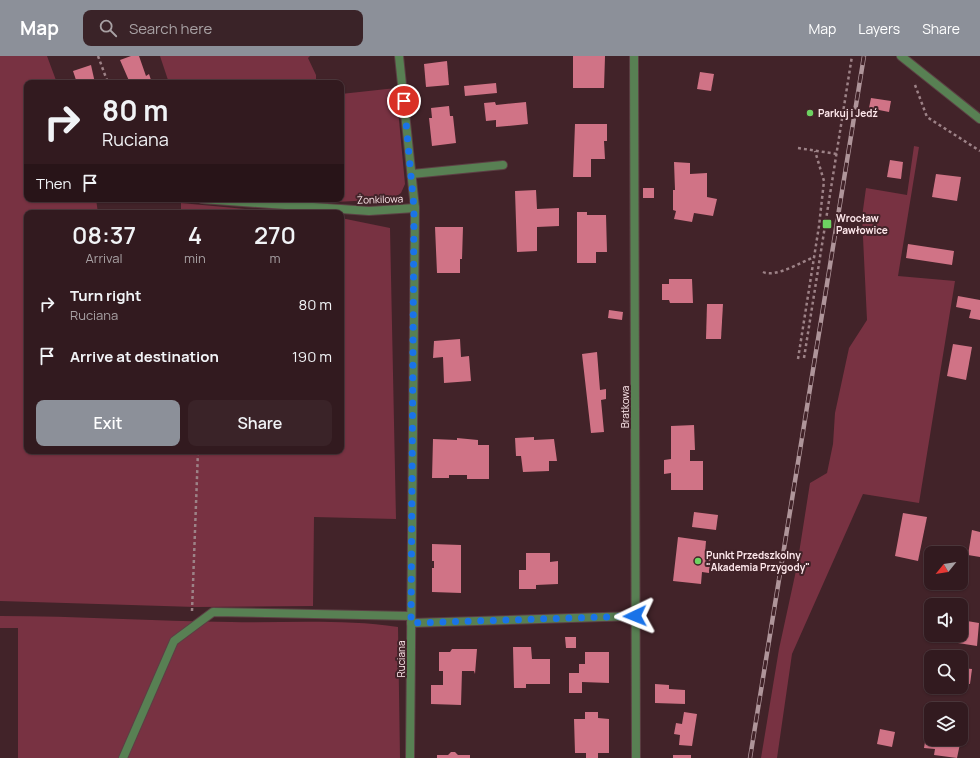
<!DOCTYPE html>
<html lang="en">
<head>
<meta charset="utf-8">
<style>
	:root { --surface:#321a1f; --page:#3a2328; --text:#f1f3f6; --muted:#a8a1a4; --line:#4d383d; --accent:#8c9099 }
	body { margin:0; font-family:Manrope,sans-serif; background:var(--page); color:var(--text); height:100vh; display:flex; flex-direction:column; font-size:15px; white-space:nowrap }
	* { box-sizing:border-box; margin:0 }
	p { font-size:13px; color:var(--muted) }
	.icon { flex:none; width:22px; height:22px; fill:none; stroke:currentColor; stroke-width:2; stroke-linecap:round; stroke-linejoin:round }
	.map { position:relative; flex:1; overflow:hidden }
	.drawer { position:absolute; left:24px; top:154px; width:320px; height:244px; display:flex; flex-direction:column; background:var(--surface); border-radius:8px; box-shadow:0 1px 3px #0004,0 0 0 1px var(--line) }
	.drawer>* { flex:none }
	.top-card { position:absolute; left:24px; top:24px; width:320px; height:122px; border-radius:8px; box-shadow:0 1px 3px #0004,0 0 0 1px var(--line); background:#321a1f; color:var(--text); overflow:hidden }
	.needle { width:26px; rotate:240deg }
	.buttons { position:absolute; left:924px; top:490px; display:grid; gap:8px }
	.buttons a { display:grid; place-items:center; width:44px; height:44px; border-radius:8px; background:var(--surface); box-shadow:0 1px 3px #0004,0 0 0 1px var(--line); font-size:20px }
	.pin { position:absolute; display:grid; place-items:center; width:34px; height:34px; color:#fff; margin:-17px; border:2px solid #fff; border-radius:50%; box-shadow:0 1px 4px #0007 }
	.me { position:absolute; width:44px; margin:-22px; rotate:268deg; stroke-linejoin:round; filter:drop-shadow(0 0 3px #0008) }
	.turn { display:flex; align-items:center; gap:14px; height:84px; padding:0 12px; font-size:18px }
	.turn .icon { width:52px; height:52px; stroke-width:2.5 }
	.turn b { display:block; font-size:28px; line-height:34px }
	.then { display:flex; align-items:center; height:38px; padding:0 12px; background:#0003; gap:8px; font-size:15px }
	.eta { display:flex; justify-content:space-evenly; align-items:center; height:68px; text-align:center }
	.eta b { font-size:24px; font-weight:600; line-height:28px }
	.primary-button { display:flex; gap:8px; margin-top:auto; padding:8px 12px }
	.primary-button a { flex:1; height:46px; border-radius:8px; background:var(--accent); color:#fff; font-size:16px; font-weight:600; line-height:46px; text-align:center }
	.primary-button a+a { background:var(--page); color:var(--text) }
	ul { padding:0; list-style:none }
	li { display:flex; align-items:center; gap:12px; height:52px; padding:0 12px }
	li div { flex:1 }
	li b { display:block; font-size:15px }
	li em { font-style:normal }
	header { display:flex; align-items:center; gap:24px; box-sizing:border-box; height:56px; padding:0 20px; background:var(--accent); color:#fff }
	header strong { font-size:19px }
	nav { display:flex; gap:22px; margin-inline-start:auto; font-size:14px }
	.search { width:280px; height:36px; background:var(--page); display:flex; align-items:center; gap:10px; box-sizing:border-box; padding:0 14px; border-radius:8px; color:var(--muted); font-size:15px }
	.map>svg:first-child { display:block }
	.green { fill:#783242 }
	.building { fill:#d07386 }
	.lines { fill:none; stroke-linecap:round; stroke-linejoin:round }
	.lane-casing { stroke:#5c3f44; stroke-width:10 }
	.street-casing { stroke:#5c3f44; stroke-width:10 }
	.path { stroke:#9d8287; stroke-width:2.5; stroke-dasharray:3 3; stroke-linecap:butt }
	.lane { stroke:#588053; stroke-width:8 }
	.street { stroke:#588053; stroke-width:8 }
	.rail-casing { stroke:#af959a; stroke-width:4.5 }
	.rail { stroke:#422329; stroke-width:3; stroke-dasharray:9; stroke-linecap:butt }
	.route { stroke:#1a73e8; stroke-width:7; stroke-dasharray:0 12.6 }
	.poi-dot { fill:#6dd361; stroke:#422329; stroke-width:1.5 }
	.labels { text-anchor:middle; stroke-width:4; stroke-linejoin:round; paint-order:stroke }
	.poi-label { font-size:10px; font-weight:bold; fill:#fee8ec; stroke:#422329; text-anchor:start }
	.street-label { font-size:10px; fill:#fee8ec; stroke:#422329 }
</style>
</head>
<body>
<header>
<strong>Map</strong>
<div class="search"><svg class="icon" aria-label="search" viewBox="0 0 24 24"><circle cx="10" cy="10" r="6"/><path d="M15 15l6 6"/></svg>Search here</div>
<nav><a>Map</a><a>Layers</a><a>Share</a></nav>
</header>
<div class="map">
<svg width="980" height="702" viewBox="0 0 980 702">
	<rect width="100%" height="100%" fill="#422329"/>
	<!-- green -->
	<g class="green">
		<polygon points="0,0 47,0 57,27 27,27 27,143 96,143 98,157 27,157 27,395 341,395 341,162 390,172 396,463 314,461 313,550 196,551 0,545"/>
		<polygon points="160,0 310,0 308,2 316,19 316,27 169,27"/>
		<polygon points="396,32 405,128 401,137 392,143 317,147 285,143 341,143 341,38"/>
		<polygon points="914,90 919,91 898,220 955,225 919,447 863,438 792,598 777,702 761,702 779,593 797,510 810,427 827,417 833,388 835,357 849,292 867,264 862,161 866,132 907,139"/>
		<polygon points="181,147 290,157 181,157"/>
		<path d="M0 560C77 560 154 565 231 566 287 567 343 563 398 571L400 702H18V572H0Z"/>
	</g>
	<!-- building -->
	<g class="building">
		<polygon points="131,0 139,0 146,20 149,18 152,27 135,27 134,25 130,27 120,4"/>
		<polygon points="573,0 605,0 604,32 573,32"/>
		<polygon points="447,5 449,29 426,31 424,8"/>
		<polygon points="91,9 95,27 77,27 73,15"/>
		<polygon points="700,16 714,18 711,35 697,33"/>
		<polygon points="496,27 497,37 465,40 464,30"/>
		<polygon points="871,42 891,45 889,56 869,52"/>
		<polygon points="495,46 496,49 526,46 528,68 496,71 496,64 486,65 484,47"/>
		<polygon points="449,50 450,60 453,60 456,87 432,90 429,62 432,62 431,52"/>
		<polygon points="575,68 607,68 607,85 604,85 605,103 591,103 591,121 573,121"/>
		<polygon points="890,104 903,106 901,123 887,121"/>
		<polygon points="674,106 690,107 690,118 707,117 707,141 717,143 713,160 694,157 692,166 674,163 676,155 673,154 673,134 675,134"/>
		<polygon points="936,118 961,121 957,145 932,141"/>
		<rect x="643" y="132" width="11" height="10"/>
		<polygon points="536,134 537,153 559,152 559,170 537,171 537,195 517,196 515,135"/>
		<polygon points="577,156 587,156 587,159 606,159 607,196 596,196 596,207 577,207"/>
		<polygon points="435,171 463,171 462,203 460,203 460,217 437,217"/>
		<polygon points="908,188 954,195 952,209 906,202"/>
		<polygon points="669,223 692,223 693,247 670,247 669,244 662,244 662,228 669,228"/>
		<polygon points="958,240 980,244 980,264 969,262 971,254 956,251"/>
		<polygon points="707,248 723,248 721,283 706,283"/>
		<polygon points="609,254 623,256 622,264 608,262"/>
		<polygon points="460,283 461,301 469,300 471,325 444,327 443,301 433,302 434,285"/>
		<polygon points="953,288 972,291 966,324 947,320"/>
		<polygon points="597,296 600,334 606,333 606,343 601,344 604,376 591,377 582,298"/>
		<polygon points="694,369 695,394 690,394 690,405 703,405 703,434 671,434 671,417 664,418 664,404 671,403 671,370"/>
		<polygon points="534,381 534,384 554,383 557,405 549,405 549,415 523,416 521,400 516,400 515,382"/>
		<polygon points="457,382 478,384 478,389 489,389 489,423 467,423 467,419 449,419 449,422 432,422 433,383 457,384"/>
		<polygon points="694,456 718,459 716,474 692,471"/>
		<polygon points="903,457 927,461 918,505 895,500"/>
		<polygon points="972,474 980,476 980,501 968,499"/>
		<polygon points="678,481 706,485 705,497 711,498 709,517 702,516 701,528 673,525"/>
		<polygon points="432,488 461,489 461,537 432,536 432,512 434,512 434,505 432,505"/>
		<polygon points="526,497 550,497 550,506 558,505 558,528 536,529 536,533 519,533 519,514 526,514"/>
		<polygon points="961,564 979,567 977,590 939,584 940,579 961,579"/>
		<polygon points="565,581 576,581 576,592 566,592"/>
		<polygon points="513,591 531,591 532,603 550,603 550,628 526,628 526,632 514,632"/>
		<polygon points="452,593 477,593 475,618 474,615 462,615 461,649 431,648 431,629 443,629 443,615 439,615 439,596 450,596"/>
		<polygon points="585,596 609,596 609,627 582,626 582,637 569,637 569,617 579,617 579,608 585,608"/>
		<polygon points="930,607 931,607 931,622 928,621"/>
		<polygon points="961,612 972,613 970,628 961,627"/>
		<polygon points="655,628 669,629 669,633 685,634 685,648 655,647"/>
		<polygon points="934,631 956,631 955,637 933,634"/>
		<polygon points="585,656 598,656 598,662 609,663 609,697 598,697 598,702 586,702 586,697 575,697 574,663 585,663"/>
		<polygon points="684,656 697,658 692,690 679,689 680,679 674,678 676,667 682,668"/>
		<polygon points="961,659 964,659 963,669 964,669 957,702 934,699 935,693 924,692 929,661 931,661 931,683 961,683"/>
		<polygon points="880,673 895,676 892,691 877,688"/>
		<polygon points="451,696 455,696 458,699 470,699 470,702 437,702 437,699 448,699"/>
		<rect x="673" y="699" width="18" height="3"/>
	</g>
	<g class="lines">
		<!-- lane casing -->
		<g class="lane-casing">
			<g id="lane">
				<polyline points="412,118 503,109"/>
				<polyline points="202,143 369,155 415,152"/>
				<polyline points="123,702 174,585 213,556 411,560"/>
			</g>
		</g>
		<!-- street casing -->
		<g class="street-casing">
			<g id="street">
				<polyline points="399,0 415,152 410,702"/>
				<polyline points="634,0 636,702"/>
				<polyline points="901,0 980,63"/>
				<polyline points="411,567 635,560"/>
			</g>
		</g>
		<!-- path -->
		<g class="path">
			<polyline points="98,0 108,27"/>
			<polyline points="915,29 927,61 980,95"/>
			<polyline points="798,92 837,98"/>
			<path d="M763 216C775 222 802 206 814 201"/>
			<polyline points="804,302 852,0"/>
			<polyline points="798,303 819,170 824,125 815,95"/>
			<polyline points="192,555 198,395"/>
		</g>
		<!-- lane -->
		<use href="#lane" class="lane"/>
		<!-- street -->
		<use href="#street" class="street"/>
		<!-- rail casing -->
		<g class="rail-casing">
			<polyline id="rail" points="750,702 864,0"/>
		</g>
		<!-- rail -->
		<use href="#rail" class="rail"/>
	</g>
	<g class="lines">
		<!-- route -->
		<polyline class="route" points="404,45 414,152 411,567 635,560"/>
	</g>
	<!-- markers -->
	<g class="poi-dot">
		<circle cx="810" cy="57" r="4"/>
		<rect x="822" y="163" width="10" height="10" rx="2"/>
		<circle cx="698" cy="505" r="4"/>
	</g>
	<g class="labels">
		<!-- poi labels -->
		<g class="poi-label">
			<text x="818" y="61">Parkuj i Jedź</text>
			<text x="836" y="166">Wrocław<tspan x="836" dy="12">Pawłowice</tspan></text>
			<text x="706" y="503">Punkt Przedszkolny<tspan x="706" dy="12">"Akademia Przygody"</tspan></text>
		</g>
		<!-- street labels -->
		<g class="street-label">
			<text transform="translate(380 143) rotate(-2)" y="4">Żonkilowa</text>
			<text transform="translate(625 351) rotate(-90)" y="4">Bratkowa</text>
			<text transform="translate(401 603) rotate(-90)" y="4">Ruciana</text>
		</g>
	</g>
</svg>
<div class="buttons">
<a><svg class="needle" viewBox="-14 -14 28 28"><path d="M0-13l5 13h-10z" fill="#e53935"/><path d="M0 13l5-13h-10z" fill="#a8a1a4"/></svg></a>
<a><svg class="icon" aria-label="sound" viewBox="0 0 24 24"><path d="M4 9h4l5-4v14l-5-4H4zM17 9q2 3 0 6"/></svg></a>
<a><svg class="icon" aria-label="search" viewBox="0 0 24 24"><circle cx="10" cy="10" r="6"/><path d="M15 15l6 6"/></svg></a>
<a><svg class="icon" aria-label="layers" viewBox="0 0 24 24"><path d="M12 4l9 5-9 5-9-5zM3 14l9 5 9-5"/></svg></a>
</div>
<div class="pin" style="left:404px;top:45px;background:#d93025"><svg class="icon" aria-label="arrive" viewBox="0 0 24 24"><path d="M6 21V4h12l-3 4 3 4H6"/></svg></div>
<svg class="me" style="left:635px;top:560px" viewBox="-20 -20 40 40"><path d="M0-17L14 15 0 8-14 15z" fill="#1a73e8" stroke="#fff" stroke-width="4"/></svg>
<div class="top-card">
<div class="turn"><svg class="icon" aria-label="right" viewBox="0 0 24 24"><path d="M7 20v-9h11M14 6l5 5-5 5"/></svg><div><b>80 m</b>Ruciana</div></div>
<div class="then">Then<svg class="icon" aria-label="arrive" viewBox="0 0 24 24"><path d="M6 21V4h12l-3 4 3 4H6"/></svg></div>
</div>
<section class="drawer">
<div class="eta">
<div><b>08:37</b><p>Arrival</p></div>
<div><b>4</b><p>min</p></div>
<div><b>270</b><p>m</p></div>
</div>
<ul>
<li><svg class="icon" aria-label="right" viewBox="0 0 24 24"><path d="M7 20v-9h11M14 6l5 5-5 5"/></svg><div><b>Turn right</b><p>Ruciana</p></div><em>80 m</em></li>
<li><svg class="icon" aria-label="arrive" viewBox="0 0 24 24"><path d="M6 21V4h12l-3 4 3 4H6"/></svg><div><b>Arrive at destination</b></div><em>190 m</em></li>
</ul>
<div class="primary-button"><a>Exit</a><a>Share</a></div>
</section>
</div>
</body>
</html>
